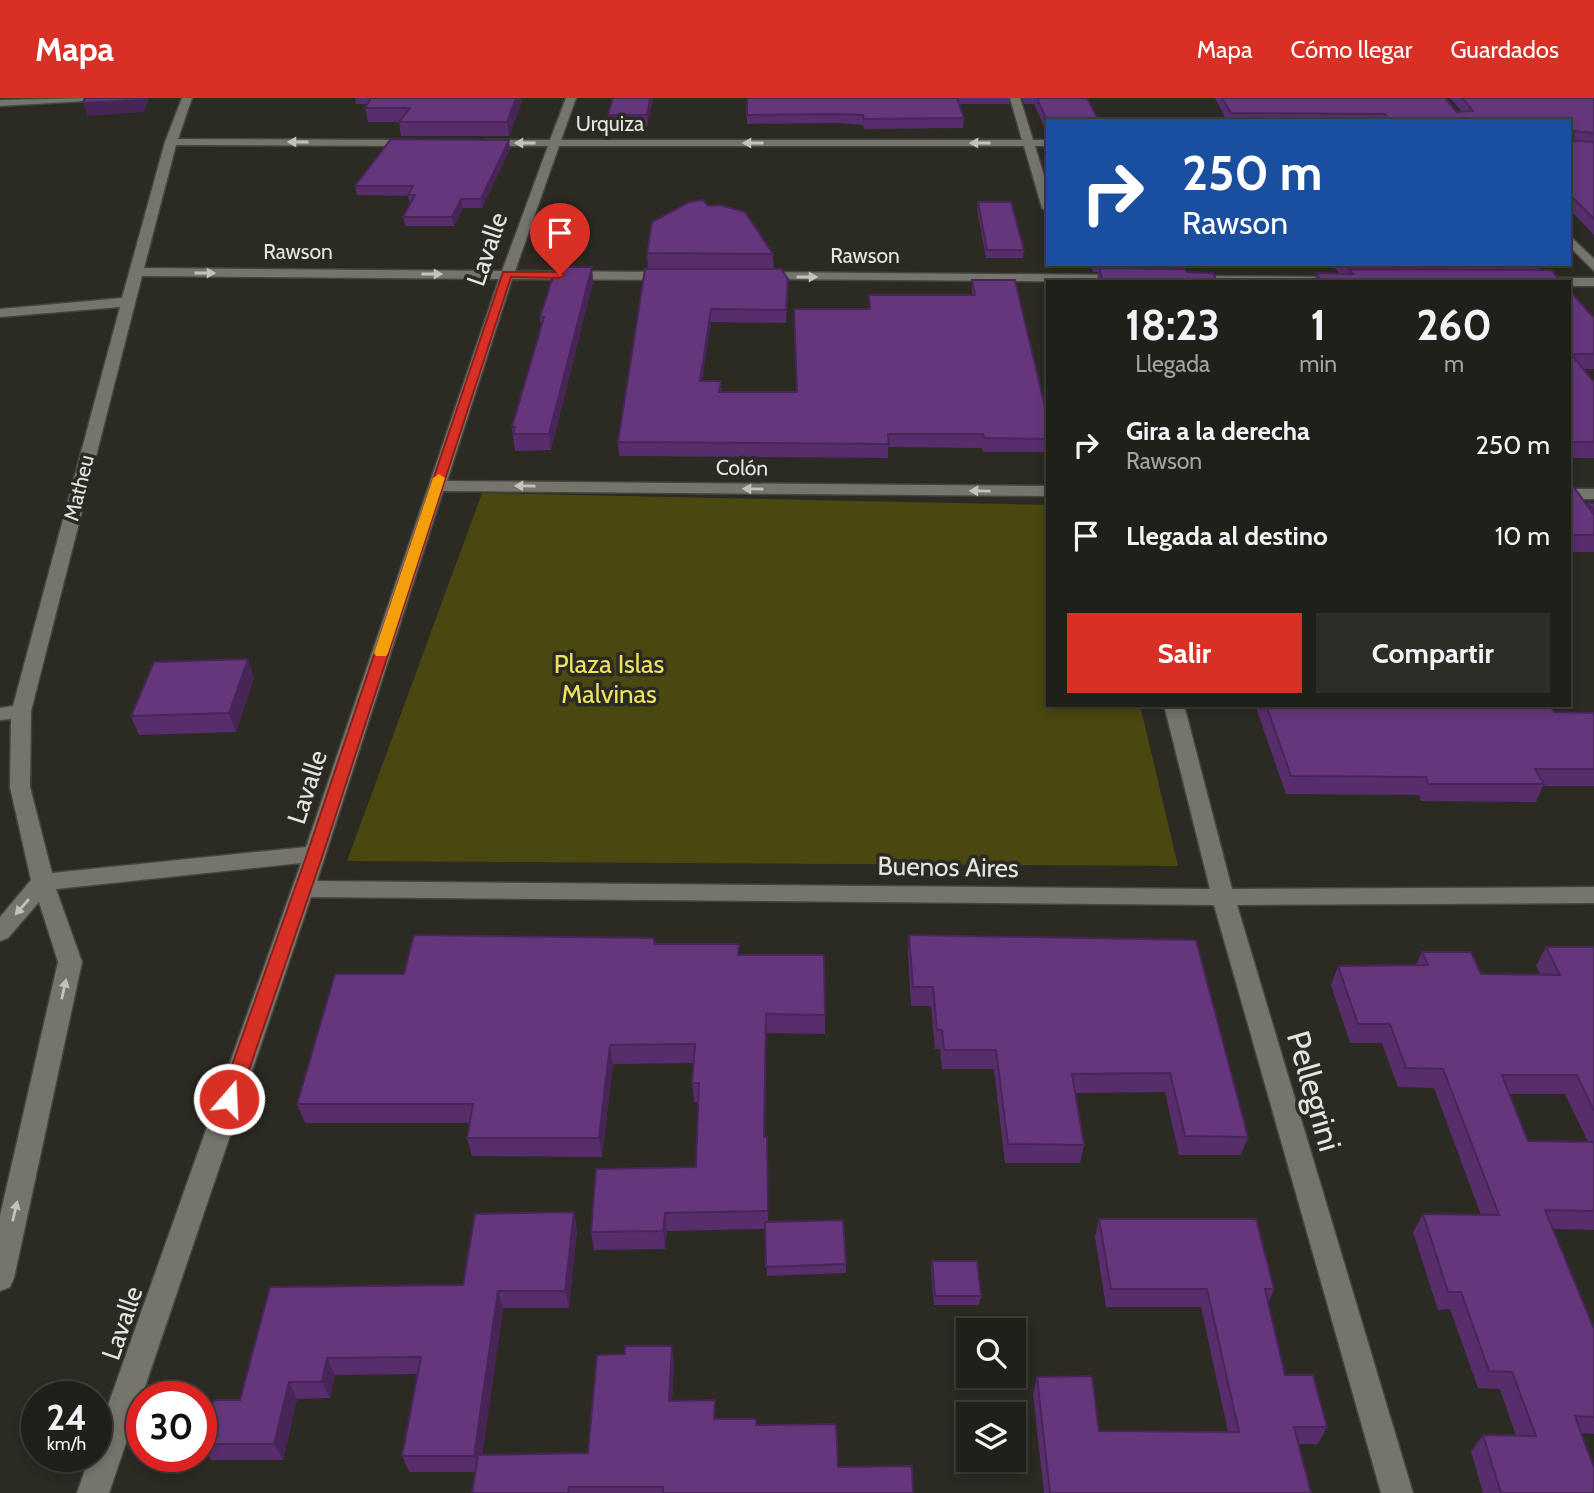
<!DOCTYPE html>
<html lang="es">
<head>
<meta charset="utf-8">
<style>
	:root { --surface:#20201a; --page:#2d2d27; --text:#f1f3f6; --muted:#a2a3a2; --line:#3d3e39; --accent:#d93025 }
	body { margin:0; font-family:Cabin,sans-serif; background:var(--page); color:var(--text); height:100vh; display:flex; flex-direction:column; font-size:26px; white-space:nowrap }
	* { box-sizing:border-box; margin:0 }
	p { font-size:23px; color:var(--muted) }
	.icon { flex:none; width:38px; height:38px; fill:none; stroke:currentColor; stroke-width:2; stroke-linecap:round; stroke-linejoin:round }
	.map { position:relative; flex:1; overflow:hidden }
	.panel { position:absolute; left:1046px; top:182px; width:525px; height:427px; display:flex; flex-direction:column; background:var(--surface); border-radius:0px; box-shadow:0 4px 10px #0003,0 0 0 2px var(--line) }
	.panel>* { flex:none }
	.top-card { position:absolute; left:1046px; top:21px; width:525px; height:147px; border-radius:0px; box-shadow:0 4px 10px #0003,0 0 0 2px var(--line); background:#1a4fa0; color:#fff; overflow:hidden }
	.controls { position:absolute; left:956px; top:1220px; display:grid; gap:14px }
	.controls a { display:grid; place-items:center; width:70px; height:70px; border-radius:0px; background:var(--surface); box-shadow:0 4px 10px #0003,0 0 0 2px var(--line); font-size:35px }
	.speed { position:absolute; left:21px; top:1283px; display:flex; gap:14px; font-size:35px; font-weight:700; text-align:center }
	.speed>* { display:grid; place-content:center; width:91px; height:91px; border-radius:50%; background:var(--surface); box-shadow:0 4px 10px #0003,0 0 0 2px var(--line); line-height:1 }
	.speed small { font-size:18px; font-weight:400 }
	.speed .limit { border:10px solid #d22; background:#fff; color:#111 }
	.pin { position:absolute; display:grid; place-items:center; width:60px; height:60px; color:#fff; margin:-72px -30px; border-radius:50% 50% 50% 0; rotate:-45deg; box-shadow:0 0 7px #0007 }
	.pin .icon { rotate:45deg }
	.me { position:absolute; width:77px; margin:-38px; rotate:19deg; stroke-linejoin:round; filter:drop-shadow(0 0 5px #0008) }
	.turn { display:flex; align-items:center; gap:24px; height:147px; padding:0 21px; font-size:32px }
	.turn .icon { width:91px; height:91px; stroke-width:2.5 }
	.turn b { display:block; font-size:49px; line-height:60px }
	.eta { display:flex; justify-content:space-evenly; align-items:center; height:119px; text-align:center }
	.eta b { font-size:42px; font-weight:700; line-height:49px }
	.button { display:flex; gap:14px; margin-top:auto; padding:14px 21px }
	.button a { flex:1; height:80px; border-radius:0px; background:var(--accent); color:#fff; font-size:28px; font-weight:700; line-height:80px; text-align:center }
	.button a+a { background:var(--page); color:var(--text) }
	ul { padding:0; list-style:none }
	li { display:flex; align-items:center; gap:21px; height:91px; padding:0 21px }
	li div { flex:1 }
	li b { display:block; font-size:26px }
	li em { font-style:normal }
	header { display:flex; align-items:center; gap:42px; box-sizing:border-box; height:98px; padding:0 35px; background:var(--accent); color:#fff }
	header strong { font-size:33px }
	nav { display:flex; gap:38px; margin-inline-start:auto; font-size:24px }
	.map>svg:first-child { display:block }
	.green { fill:#4b4710 }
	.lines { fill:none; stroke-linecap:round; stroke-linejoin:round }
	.street-casing { stroke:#45453f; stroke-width:3 }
	.street { fill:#75756c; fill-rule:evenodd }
	.wall { fill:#572e6b; fill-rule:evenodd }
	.shaded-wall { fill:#472657 }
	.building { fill:#65367c; stroke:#472657; stroke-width:2 }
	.oneway { fill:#c3c3bc }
	.route { fill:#d93025; stroke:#8d1f18; stroke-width:2 }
	.slow { fill:#f59e0b }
	.labels { text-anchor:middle; stroke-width:7; stroke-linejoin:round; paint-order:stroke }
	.far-street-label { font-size:21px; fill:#e5e4df; stroke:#2b2a23 }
	.street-label { font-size:26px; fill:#e5e4df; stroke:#2b2a23 }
	.park-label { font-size:26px; fill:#eee25e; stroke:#2b2a23 }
	.near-street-label { font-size:32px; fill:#e5e4df; stroke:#2b2a23 }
</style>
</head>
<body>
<header>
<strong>Mapa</strong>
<nav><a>Mapa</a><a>Cómo llegar</a><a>Guardados</a></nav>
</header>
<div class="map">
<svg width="1594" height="1395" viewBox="0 0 1594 1395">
	<rect width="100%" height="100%" fill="#2b2a23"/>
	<!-- green -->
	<polygon class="green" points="482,395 1048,407 1048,607 1140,607 1178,768 347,763"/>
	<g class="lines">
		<!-- street casing -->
		<g class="street-casing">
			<g id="street">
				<polygon points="91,0 86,3 0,8 0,2"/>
				<path d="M182 0H192L178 41 416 42 422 45 416 48 176 47 144 170 502 173 548 48H483L477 45 483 42H550L566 0H576L561 42H1022L1010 0H1020L1033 42H1048V48H1035L1048 91V114L1042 110 1024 48H559L515 173 673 174 680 178 673 182 512 181 447 383 1048 388V398L443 393 317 783 1210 791 1164 607H1184L1232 791 1594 789V805L1237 807 1413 1395H1381L1214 807 311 799 109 1395H77L90 1358H96V1341L301 765 56 791 82 864 14 1180 10 1189 0 1193V1118L58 864 39 804 8 840 0 843V819L31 782 10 689 11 621 0 622V610L13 608 120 209 0 219V211L122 200 165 44ZM142 178 499 181 306 749 52 775 30 689 31 613Z"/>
				<polygon points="1570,138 1594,161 1594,173 1570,149"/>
				<polygon points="758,174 1125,177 1132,181 1130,184 753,181 753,175"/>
				<polygon points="1188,178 1342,179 1349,183 1183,184 1183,179"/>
				<polygon points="1535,180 1594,180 1594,188 1570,188 1570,184 1529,184"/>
				<rect x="1570" y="391" width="24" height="10"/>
			</g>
		</g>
		<!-- street -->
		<use href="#street" class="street"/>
	</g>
	<!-- wall -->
	<g class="wall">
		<polygon points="355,0 523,0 509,38 401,38 399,24 368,24 365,10 367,6 356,6"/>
		<polygon points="613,0 653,0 647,28 609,28 608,17"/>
		<polygon points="747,0 1010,0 1009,6 959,6 964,20 963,30 864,31 863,27 836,25 747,26"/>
		<polygon points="1022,0 1087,0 1048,23 1048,37 1034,6 1024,6"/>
		<polygon points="1215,0 1445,0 1457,14 1462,14 1450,0 1594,0 1594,137 1570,112 1570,23 1227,23"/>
		<polygon points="510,51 482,110 463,110 454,128 405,128 403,119 410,106 408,98 357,97 355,88"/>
		<polygon points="978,104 1024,152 1023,160 986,160 977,111"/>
		<polygon points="708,108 773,156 774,171 788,193 786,225 711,224 702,283 721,283 721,294 797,294 794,223 869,211 869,197 972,197 972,182 1048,322 1048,354 983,354 982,350 888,349 888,360 619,358 618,344 648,171 647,155"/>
		<polygon points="1091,166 1179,166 1178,170 1217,184 1097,184 1098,174 1093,174"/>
		<polygon points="1332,166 1541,166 1540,172 1562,184 1314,184 1316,175 1339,176"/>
		<polygon points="592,169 593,184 551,352 515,353 512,329 541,229 540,219"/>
		<polygon points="1570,193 1594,220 1594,271 1584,271 1594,284 1594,360 1570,360"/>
		<polygon points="1570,384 1587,408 1588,405 1594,405 1594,454 1570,454"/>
		<polygon points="248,561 254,580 236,634 139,637 131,618"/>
		<polygon points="1255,607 1419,607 1419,609 1504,610 1505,607 1550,607 1554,614 1594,615 1594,688 1543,688 1536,704 1421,703 1419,697 1286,696"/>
		<polygon points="909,837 1196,842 1248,1039 1241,1057 1179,1057 1165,994 1076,995 1084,1047 1080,1065 1005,1065 994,971 942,971 940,951 935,951 931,908 911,908 908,856"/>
		<polygon points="654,840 655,846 739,857 825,917 825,936 766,935 765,1039 767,1039 768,1124 846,1166 846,1175 767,1178 766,1131 667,1133 665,1151 594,1152 591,1134 696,1069 698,1004 694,1004 692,985 694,965 613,966 602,1059 472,1058 467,1040 469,1025 305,1025 297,1006 404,876"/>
		<path d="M1546 849H1594V1132L1553 1131 1594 1231V1336L1581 1335 1594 1395H1483L1471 1353 1483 1337 1516 1338 1500 1291 1478 1290 1450 1211 1438 1212 1413 1134 1423 1116 1481 1117 1434 990 1398 989 1382 945H1350L1331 887 1338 868 1416 867 1422 854 1481 876 1541 877 1536 868ZM1509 996H1565L1588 1044 1528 1043Z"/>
		<polygon points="574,1114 577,1132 569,1210 503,1210 482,1357 588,1355 625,1256 672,1248 674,1265 672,1303 716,1321 756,1327 838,1369 913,1395 472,1395 476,1374 409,1374 402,1358 417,1276 335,1277 330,1300 297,1301 283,1362 211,1362 201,1346 240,1302 463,1187"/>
		<polygon points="1099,1121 1274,1191 1268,1205 1285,1277 1327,1329 1318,1346 1299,1346 1311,1395 1044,1395 1033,1296 1037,1279 1099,1333 1228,1334 1201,1209 1106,1209 1095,1139"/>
		<polygon points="932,1163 981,1198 979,1207 934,1207 931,1172"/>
	</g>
	<!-- shaded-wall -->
	<g class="shaded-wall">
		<polygon points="141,0 149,0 144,14 87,18 83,5"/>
		<polygon points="516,0 523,0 509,38 507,24"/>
		<polygon points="650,0 653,0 647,28 647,17"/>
		<polygon points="509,42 510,51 482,110 481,101"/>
		<polygon points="461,101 463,110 454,128 452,119"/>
		<polygon points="592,169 593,184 551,352 549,336"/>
		<polygon points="711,211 711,224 700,296 700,283"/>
		<polygon points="248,561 254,580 236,634 229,615"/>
		<polygon points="766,916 766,935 765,1058 764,1039"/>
		<polygon points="610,947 613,966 602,1059 599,1040"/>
		<polygon points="574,1114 577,1132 569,1210 565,1193"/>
		<polygon points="665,1115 667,1133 665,1151 663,1133"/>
		<polygon points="498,1193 503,1210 480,1374 474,1358"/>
		<polygon points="672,1248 674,1265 671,1319 669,1303"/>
		<polygon points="327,1260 335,1277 330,1300 322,1284"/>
		<polygon points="289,1284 297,1301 283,1362 274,1346"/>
	</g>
	<!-- building -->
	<g class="building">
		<polygon points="85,0 141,0 140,2 83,5"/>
		<polygon points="371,0 516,0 507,24 399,24 410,10 365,10"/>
		<polygon points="613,0 650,0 647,17 608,17"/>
		<polygon points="747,0 957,0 964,20 864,21 863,17 836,16 747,17"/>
		<polygon points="1037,0 1087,0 1099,23 1048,23 1048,25"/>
		<polygon points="1222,0 1445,0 1457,14 1473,13 1462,0 1594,0 1594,35 1574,33 1572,43 1594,44 1594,121 1570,97 1570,23 1401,23 1399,21 1388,20 1385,16 1231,15"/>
		<polygon points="391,41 509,42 481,101 461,101 452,119 403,119 415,97 408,97 413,88 355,88"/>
		<polygon points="703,102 708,108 720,107 745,114 773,156 647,155 652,124 689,104"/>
		<polygon points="978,104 1011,104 1024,152 987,152"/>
		<polygon points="556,169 592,169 549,336 513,336 515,329 512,329 544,219 540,219"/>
		<polygon points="1099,170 1185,171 1187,174 1213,175 1217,184 1103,184"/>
		<polygon points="645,171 781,171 788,181 786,212 711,211 700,283 721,283 719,294 797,294 794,211 870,211 869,197 975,197 972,182 1015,182 1048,322 1048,341 984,340 983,336 888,336 889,346 618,344"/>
		<polygon points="1349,171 1551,172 1562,184 1321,184 1316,175 1353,176"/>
		<polygon points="1570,193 1594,220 1594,256 1571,256 1594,284 1594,344 1570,344"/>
		<polygon points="1570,384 1594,417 1594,437 1570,437"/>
		<polygon points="1588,405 1594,405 1594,413"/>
		<polygon points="248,561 229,615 131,618 154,564"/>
		<polygon points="1266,607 1419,607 1419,609 1510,610 1509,607 1550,607 1554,614 1594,615 1594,671 1535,671 1544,686 1428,686 1426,679 1291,678"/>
		<polygon points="414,837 654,840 654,846 739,846 738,857 824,857 825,917 766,916 764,1039 767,1039 768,1113 665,1115 663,1133 591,1134 596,1071 696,1069 699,985 692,985 695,946 610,947 599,1040 467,1040 473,1006 297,1006 335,876 404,876"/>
		<polygon points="909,837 1196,842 1248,1039 1185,1038 1170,975 1072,976 1084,1047 1008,1046 996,952 944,952 942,932 937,932 933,889 913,889"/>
		<polygon points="1546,849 1594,849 1594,1013 1577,977 1502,977 1528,1043 1594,1044 1594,1113 1545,1112 1594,1231 1594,1319 1575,1318 1594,1370 1594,1395 1501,1395 1483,1337 1536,1338 1512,1274 1489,1273 1461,1194 1448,1194 1423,1116 1499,1117 1443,971 1406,970 1390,926 1358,926 1338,868 1428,867 1422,854 1471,854 1481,876 1560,877"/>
		<polygon points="574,1114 565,1193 498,1193 474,1358 402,1358 421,1259 327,1260 322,1284 289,1284 274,1346 201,1346 214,1302 240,1302 270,1189 463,1187 475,1116"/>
		<polygon points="1099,1121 1256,1121 1274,1191 1265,1191 1285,1277 1313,1277 1327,1329 1294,1329 1311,1395 1050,1395 1037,1279 1092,1278 1099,1333 1239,1334 1207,1191 1111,1191"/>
		<polygon points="843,1122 846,1166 766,1169 765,1124"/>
		<polygon points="932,1163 977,1163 981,1198 935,1198"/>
		<polygon points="625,1248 672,1248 669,1303 715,1302 714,1321 756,1321 756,1327 836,1326 838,1369 912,1368 913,1395 663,1395 663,1389 569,1389 568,1395 472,1395 478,1357 588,1355 597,1257 625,1256"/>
	</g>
	<!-- one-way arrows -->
	<defs><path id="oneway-solid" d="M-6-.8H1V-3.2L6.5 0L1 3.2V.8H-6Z" transform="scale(1.75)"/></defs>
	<g class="oneway">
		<use href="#oneway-solid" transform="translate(298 44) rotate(-180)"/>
		<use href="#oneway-solid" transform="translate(525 45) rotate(-180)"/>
		<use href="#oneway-solid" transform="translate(753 45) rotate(180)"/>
		<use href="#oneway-solid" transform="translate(980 45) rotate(180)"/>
		<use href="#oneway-solid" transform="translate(205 175)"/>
		<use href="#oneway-solid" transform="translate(432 176)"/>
		<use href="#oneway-solid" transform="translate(807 179)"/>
		<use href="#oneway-solid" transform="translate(525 388) rotate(-179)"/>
		<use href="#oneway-solid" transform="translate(753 391) rotate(-179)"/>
		<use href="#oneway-solid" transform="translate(980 393) rotate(-179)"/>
		<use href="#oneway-solid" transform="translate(22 809) rotate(131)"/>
		<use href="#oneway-solid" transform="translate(64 891) rotate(-77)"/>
		<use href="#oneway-solid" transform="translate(15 1113) rotate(-77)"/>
	</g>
	<!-- route -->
	<polygon class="route" points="503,174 560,174 565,177 560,180 511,179 323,756 239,1001 236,1007 223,1007 220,1001 307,756"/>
	<!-- slow -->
	<polygon class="slow" points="439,376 445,380 388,555 386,558 376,558 374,555 433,380"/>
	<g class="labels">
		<!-- far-street labels -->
		<g class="far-street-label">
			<text x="610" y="33">Urquiza</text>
			<text x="298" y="161">Rawson</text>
			<text x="865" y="165">Rawson</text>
			<text transform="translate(742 370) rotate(1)" y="7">Colón</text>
			<text transform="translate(79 390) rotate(-76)" y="7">Matheu</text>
		</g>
		<!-- street labels -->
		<g class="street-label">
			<text transform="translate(487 151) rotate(-71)" y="9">Lavalle</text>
			<text transform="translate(307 689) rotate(-72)" y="9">Lavalle</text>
			<text transform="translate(948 769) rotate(1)" y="9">Buenos Aires</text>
			<text transform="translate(122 1225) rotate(-71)" y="9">Lavalle</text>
		</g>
		<!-- park labels -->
		<g class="park-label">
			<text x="609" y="575">Plaza Islas<tspan x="609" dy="30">Malvinas</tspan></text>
		</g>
		<!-- near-street labels -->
		<g class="near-street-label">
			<text transform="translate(1314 993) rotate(74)" y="11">Pellegrini</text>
		</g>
	</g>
</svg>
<div class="controls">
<a><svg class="icon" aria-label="search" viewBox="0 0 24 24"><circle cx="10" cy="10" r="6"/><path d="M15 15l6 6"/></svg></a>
<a><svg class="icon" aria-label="layers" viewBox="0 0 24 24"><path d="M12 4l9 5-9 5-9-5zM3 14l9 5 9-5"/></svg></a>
</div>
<div class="speed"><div>24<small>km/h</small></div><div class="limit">30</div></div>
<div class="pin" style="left:560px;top:177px;background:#d93025"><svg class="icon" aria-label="arrive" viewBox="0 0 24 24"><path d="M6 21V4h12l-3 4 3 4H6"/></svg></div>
<svg class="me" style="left:229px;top:1001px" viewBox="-20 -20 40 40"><circle r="17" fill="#d93025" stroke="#fff" stroke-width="3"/><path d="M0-11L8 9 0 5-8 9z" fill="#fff"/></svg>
<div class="top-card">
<div class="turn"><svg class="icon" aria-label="right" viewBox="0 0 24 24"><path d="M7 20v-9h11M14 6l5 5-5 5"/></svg><div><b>250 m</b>Rawson</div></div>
</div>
<section class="panel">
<div class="eta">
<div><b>18:23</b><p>Llegada</p></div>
<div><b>1</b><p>min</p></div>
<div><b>260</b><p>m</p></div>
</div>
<ul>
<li><svg class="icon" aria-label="right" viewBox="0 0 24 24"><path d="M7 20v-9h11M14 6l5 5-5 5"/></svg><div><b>Gira a la derecha</b><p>Rawson</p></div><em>250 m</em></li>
<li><svg class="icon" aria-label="arrive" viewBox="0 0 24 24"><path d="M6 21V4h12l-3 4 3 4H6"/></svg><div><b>Llegada al destino</b></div><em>10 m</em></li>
</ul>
<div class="button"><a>Salir</a><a>Compartir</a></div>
</section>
</div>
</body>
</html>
